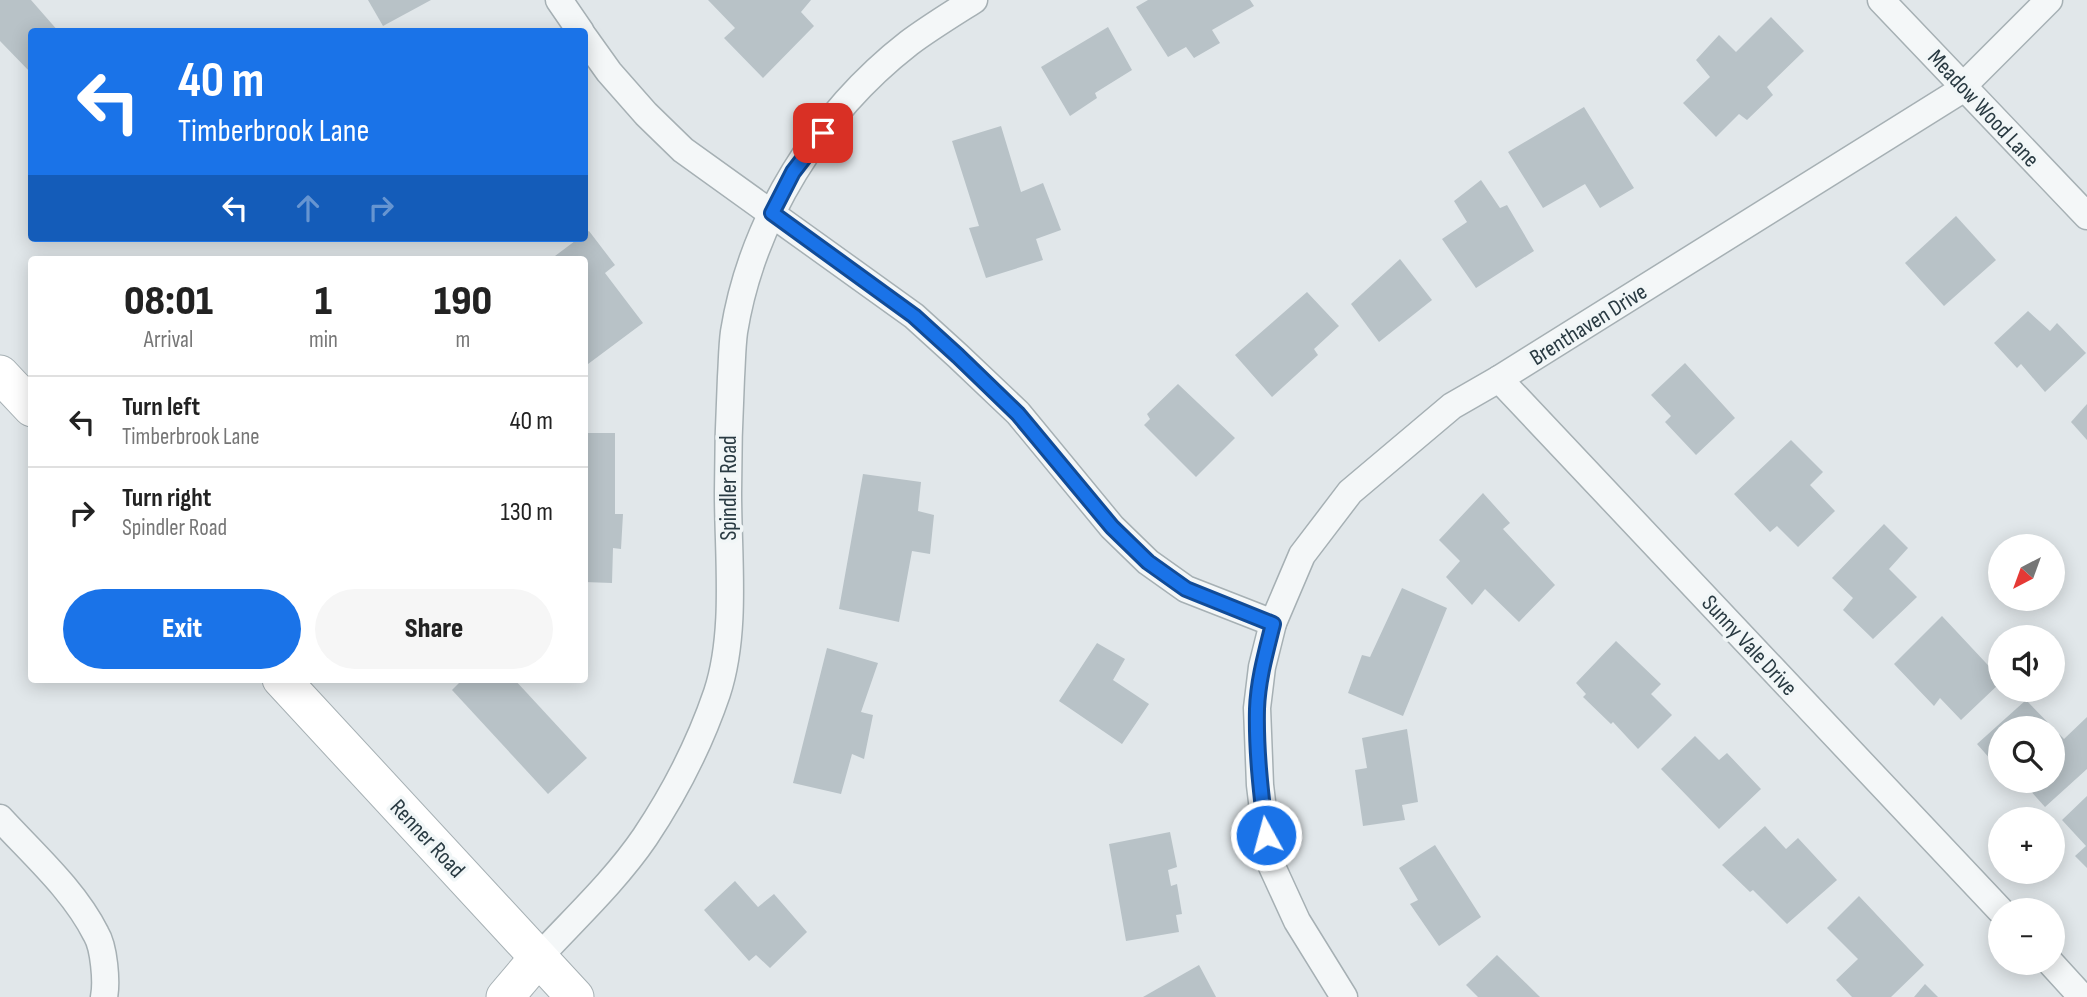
<!DOCTYPE html>
<html lang="en">
<head>
<meta charset="utf-8">
<style>
	:root { --surface:#fff; --page:#f6f6f6; --text:#222; --muted:#767676; --line:#e0e0e0; --accent:#1a73e8 }
	body { margin:0; font-family:"Sofia Sans Condensed",sans-serif; background:var(--page); color:var(--text); height:100vh; display:flex; flex-direction:column; font-size:26px; white-space:nowrap }
	* { box-sizing:border-box; margin:0 }
	p { font-size:23px; color:var(--muted) }
	.icon { flex:none; width:38px; height:38px; fill:none; stroke:currentColor; stroke-width:2; stroke-linecap:round; stroke-linejoin:round }
	.map { position:relative; flex:1; overflow:hidden }
	.details { position:absolute; left:28px; top:256px; width:560px; height:427px; display:flex; flex-direction:column; background:var(--surface); border-radius:7px; box-shadow:0 4px 18px #0003 }
	.details>* { flex:none }
	.hud { position:absolute; left:28px; top:28px; width:560px; height:214px; border-radius:7px; box-shadow:0 4px 18px #0003; background:#1a73e8; color:#fff; overflow:hidden }
	.needle { width:46px; rotate:221deg }
	.tools { position:absolute; left:1988px; top:534px; display:grid; gap:14px }
	.tools a { display:grid; place-items:center; width:77px; height:77px; border-radius:50%; background:var(--surface); box-shadow:0 4px 18px #0003; font-size:35px }
	.pin { position:absolute; display:grid; place-items:center; width:60px; height:60px; color:#fff; margin:-30px; border-radius:14px; box-shadow:0 4px 10px #0006 }
	.me { position:absolute; width:77px; margin:-38px; rotate:353deg; stroke-linejoin:round; filter:drop-shadow(0 0 5px #0008) }
	.turn { display:flex; align-items:center; gap:24px; height:147px; padding:0 35px; font-size:32px }
	.turn .icon { width:91px; height:91px; stroke-width:2.5 }
	.turn b { display:block; font-size:49px; line-height:60px }
	.lanes { display:flex; align-items:center; height:66px; padding:0 35px; background:#0003; justify-content:center; gap:35px; direction:ltr }
	.lanes .off { opacity:.35 }
	.eta { display:flex; justify-content:space-evenly; align-items:center; height:119px; text-align:center }
	.eta b { font-size:42px; font-weight:800; line-height:49px }
	.primary-button { display:flex; gap:14px; margin-top:auto; padding:14px 35px }
	.primary-button a { flex:1; height:80px; border-radius:42px; background:var(--accent); color:#fff; font-size:28px; font-weight:800; line-height:80px; text-align:center }
	.primary-button a+a { background:var(--page); color:var(--text) }
	ul { padding:0; list-style:none }
	li { display:flex; align-items:center; gap:21px; height:91px; padding:0 35px; border-top:2px solid var(--line) }
	li div { flex:1 }
	li b { display:block; font-size:26px }
	li em { font-style:normal }
	.map>svg:first-child { display:block }
	.building { fill:#b8c2c7 }
	.lines { fill:none; stroke-linecap:round; stroke-linejoin:round }
	.street-casing { stroke:#a6b0b4; stroke-width:29 }
	.secondary-casing { stroke:#a6b0b4; stroke-width:39 }
	.street { stroke:#f4f7f8; stroke-width:26 }
	.secondary { stroke:#fff; stroke-width:37 }
	.route-casing { stroke:#114b97; stroke-width:18 }
	.route { stroke:#1a73e8; stroke-width:12 }
	.labels { text-anchor:middle; stroke-width:7; stroke-linejoin:round; paint-order:stroke }
	.street-label { font-size:23px; fill:#293a42; stroke:#f1f6f7 }
</style>
</head>
<body>
<div class="map">
<svg width="2087" height="997" viewBox="0 0 2087 997">
	<rect width="100%" height="100%" fill="#e1e7ea"/>
	<!-- building -->
	<g class="building">
		<polygon points="0,0 31,0 59,32 32,32 32,74 0,41"/>
		<polygon points="368,0 431,0 383,26"/>
		<polygon points="708,0 811,0 801,12 814,26 763,78 724,38 735,28"/>
		<polygon points="1148,0 1250,0 1254,6 1212,30 1220,43 1194,58 1186,47 1168,57 1136,7"/>
		<polygon points="1771,17 1804,51 1767,87 1773,95 1747,120 1739,114 1716,137 1683,103 1710,77 1696,60 1719,35 1736,52"/>
		<polygon points="1108,27 1132,70 1095,93 1097,98 1070,116 1041,67"/>
		<polygon points="1584,107 1634,188 1600,208 1585,184 1543,208 1508,152"/>
		<polygon points="1001,126 1021,192 1043,183 1061,230 1036,239 1043,260 986,278 969,228 979,226 952,141"/>
		<polygon points="1481,180 1500,208 1507,205 1534,251 1476,288 1442,239 1467,222 1454,201"/>
		<polygon points="1956,216 1996,260 1944,306 1905,263"/>
		<polygon points="589,231 615,265 605,273 643,323 584,367 584,259 551,259 579,238 584,238 584,234"/>
		<polygon points="1400,259 1432,300 1379,342 1351,304"/>
		<polygon points="1307,292 1339,326 1314,349 1318,355 1272,397 1235,355"/>
		<polygon points="2028,311 2050,331 2057,323 2086,353 2045,392 2021,364 2017,368 1994,343"/>
		<polygon points="1685,363 1735,418 1696,455 1665,422 1671,416 1651,395"/>
		<polygon points="1178,384 1235,438 1196,477 1144,425 1150,419 1147,414"/>
		<polygon points="2087,404 2087,440 2071,422"/>
		<polygon points="584,433 615,433 615,514 623,514 621,549 613,548 612,583 584,582"/>
		<polygon points="1791,440 1823,472 1810,485 1835,511 1798,547 1777,526 1770,532 1734,494"/>
		<polygon points="863,474 921,482 918,511 934,515 930,554 912,551 899,622 839,609"/>
		<polygon points="1483,493 1510,523 1503,529 1555,585 1519,622 1485,589 1472,605 1446,577 1460,561 1439,540"/>
		<polygon points="1884,524 1908,548 1889,569 1917,597 1873,639 1843,610 1853,598 1832,578"/>
		<polygon points="1402,588 1447,608 1403,716 1348,693 1362,655 1370,657"/>
		<polygon points="1942,616 2000,678 2000,683 1961,720 1940,698 1934,706 1894,664"/>
		<polygon points="1616,641 1661,684 1651,694 1672,715 1638,749 1613,722 1611,724 1583,697 1586,694 1576,683"/>
		<polygon points="1097,643 1125,659 1113,680 1149,704 1122,744 1059,701"/>
		<polygon points="827,648 878,663 861,712 873,715 864,759 852,754 841,794 793,783"/>
		<polygon points="463,679 514,679 587,758 548,794 452,690"/>
		<polygon points="2026,700 2064,739 2087,717 2087,769 2045,807 2021,780 2053,780 2053,728 2000,728 2000,770 1977,744"/>
		<polygon points="1407,729 1418,802 1402,805 1405,820 1363,826 1355,770 1367,768 1362,738"/>
		<polygon points="1695,736 1719,760 1727,753 1761,789 1719,829 1661,769"/>
		<polygon points="2087,796 2087,868 2075,856 2086,846 2062,820"/>
		<polygon points="1765,826 1786,849 1798,838 1837,880 1787,924 1753,890 1750,892 1722,865"/>
		<polygon points="1170,832 1177,867 1168,870 1171,886 1177,884 1182,914 1176,915 1179,932 1126,941 1109,844"/>
		<polygon points="1435,845 1481,917 1439,946 1410,904 1418,900 1399,868"/>
		<polygon points="735,881 758,907 774,894 807,932 770,968 756,955 749,961 704,910"/>
		<polygon points="1859,896 1924,965 1891,997 1852,997 1836,980 1858,959 1827,928"/>
		<polygon points="1497,955 1540,997 1478,997 1466,985"/>
		<polygon points="1199,965 1216,997 1143,997"/>
		<polygon points="1925,984 1938,997 1914,997"/>
	</g>
	<g class="lines">
		<!-- street casing -->
		<g class="street-casing">
			<g id="street">
				<polyline points="559,0 581,32"/>
				<polyline points="1881,0 2087,216"/>
				<polyline points="584,37 609,72 646,114 683,150 914,316 958,356 1018,413 1112,527 1148,562 1186,589 1273,623"/>
				<polyline points="1499,379 2000,910"/>
				<path d="M0 818C33 854 74 890 96 934 104 947 107 982 104 997"/>
				<path d="M538 958C574 919 615 881 645 837 675 792 700 743 717 693 737 632 728 557 728 493 728 454 729 416 731 377 732 362 732 347 734 332 752 220 819 113 909 43 929 28 952 14 974 0"/>
				<polyline points="2050,962 2082,997"/>
				<polyline points="1344,997 1297,921 1269,860 1260,785 1257,708 1262,667 1273,623 1302,555 1350,492 1452,406 1499,379 1955,94 2049,0"/>
			</g>
		</g>
		<!-- secondary casing -->
		<g class="secondary-casing">
			<g id="secondary">
				<polyline points="0,374 32,408"/>
				<polyline points="281,679 575,997"/>
				<polyline points="505,997 538,958"/>
			</g>
		</g>
		<!-- street -->
		<use href="#street" class="street"/>
		<!-- secondary -->
		<use href="#secondary" class="secondary"/>
	</g>
	<g class="lines">
		<!-- route casing -->
		<g class="route-casing">
			<path id="route" d="M823 133 793 172 772 213 914 316 958 356 1018 414 1112 527 1148 562 1186 589 1273 624C1266 652 1258 680 1257 709 1256 751 1261 793 1266 835"/>
		</g>
		<!-- route -->
		<use href="#route" class="route"/>
	</g>
	<g class="labels">
		<!-- street labels -->
		<g class="street-label">
			<text transform="translate(1984 108) rotate(47)" y="8">Meadow Wood Lane</text>
			<text transform="translate(1588 324) rotate(-32)" y="8">Brenthaven Drive</text>
			<text transform="translate(728 488) rotate(-90)" y="8">Spindler Road</text>
			<text transform="translate(1750 645) rotate(47)" y="8">Sunny Vale Drive</text>
			<text transform="translate(428 838) rotate(47)" y="8">Renner Road</text>
		</g>
	</g>
</svg>
<div class="tools">
<a><svg class="needle" viewBox="-14 -14 28 28"><path d="M0-13l5 13h-10z" fill="#e53935"/><path d="M0 13l5-13h-10z" fill="#767676"/></svg></a>
<a><svg class="icon" aria-label="sound" viewBox="0 0 24 24"><path d="M4 9h4l5-4v14l-5-4H4zM17 9q2 3 0 6"/></svg></a>
<a><svg class="icon" aria-label="search" viewBox="0 0 24 24"><circle cx="10" cy="10" r="6"/><path d="M15 15l6 6"/></svg></a>
<a>+</a>
<a>−</a>
</div>
<div class="pin" style="left:823px;top:133px;background:#d93025"><svg class="icon" aria-label="arrive" viewBox="0 0 24 24"><path d="M6 21V4h12l-3 4 3 4H6"/></svg></div>
<svg class="me" style="left:1266px;top:835px" viewBox="-20 -20 40 40"><circle r="17" fill="#1a73e8" stroke="#fff" stroke-width="3"/><path d="M0-11L8 9 0 5-8 9z" fill="#fff"/></svg>
<div class="hud">
<div class="turn"><svg class="icon" aria-label="left" viewBox="0 0 24 24"><path d="M17 20v-9H6M10 6l-5 5 5 5"/></svg><div><b>40 m</b>Timberbrook Lane</div></div>
<div class="lanes"><svg class="icon" aria-label="left" viewBox="0 0 24 24"><path d="M17 20v-9H6M10 6l-5 5 5 5"/></svg><svg class="icon off" aria-label="ahead" viewBox="0 0 24 24"><path d="M12 20V5M6 11l6-6 6 6"/></svg><svg class="icon off" aria-label="right" viewBox="0 0 24 24"><path d="M7 20v-9h11M14 6l5 5-5 5"/></svg></div>
</div>
<section class="details">
<div class="eta">
<div><b>08:01</b><p>Arrival</p></div>
<div><b>1</b><p>min</p></div>
<div><b>190</b><p>m</p></div>
</div>
<ul>
<li><svg class="icon" aria-label="left" viewBox="0 0 24 24"><path d="M17 20v-9H6M10 6l-5 5 5 5"/></svg><div><b>Turn left</b><p>Timberbrook Lane</p></div><em>40 m</em></li>
<li><svg class="icon" aria-label="right" viewBox="0 0 24 24"><path d="M7 20v-9h11M14 6l5 5-5 5"/></svg><div><b>Turn right</b><p>Spindler Road</p></div><em>130 m</em></li>
</ul>
<div class="primary-button"><a>Exit</a><a>Share</a></div>
</section>
</div>
</body>
</html>
